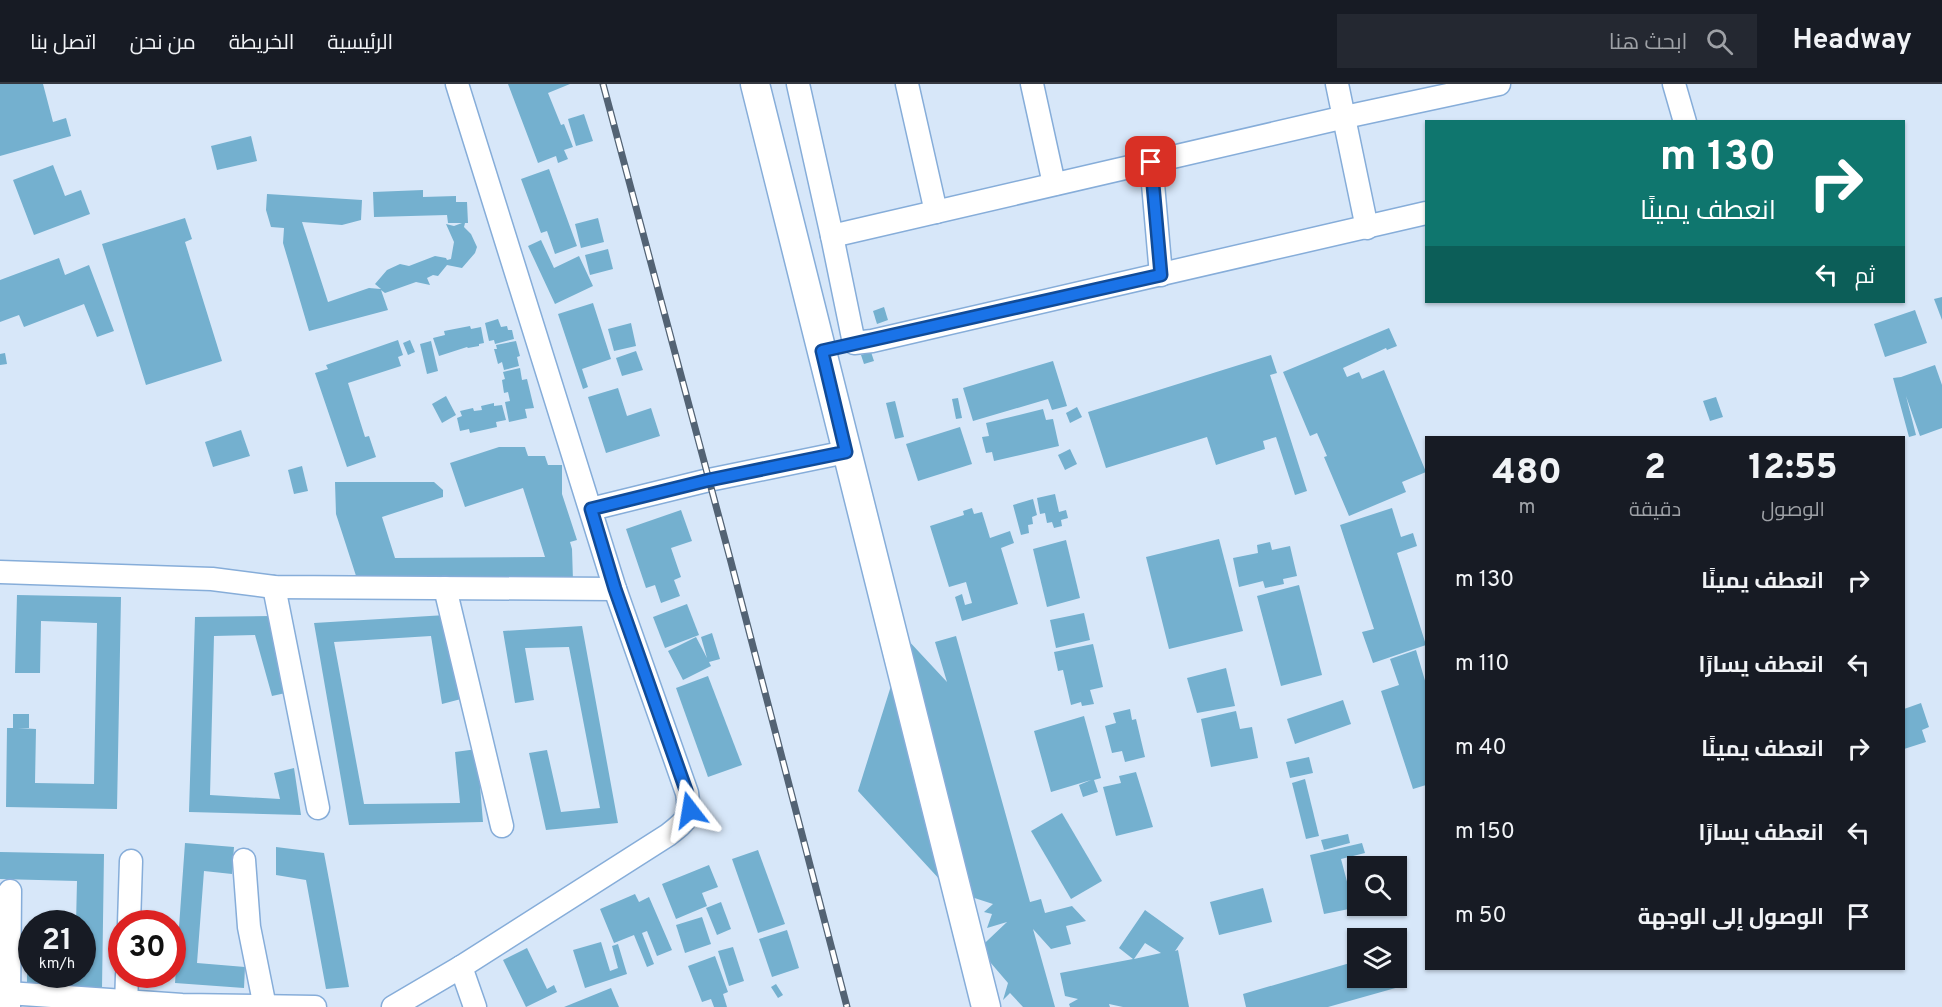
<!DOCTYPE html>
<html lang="ar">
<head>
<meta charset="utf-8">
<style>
	:root { --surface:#171b24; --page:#242831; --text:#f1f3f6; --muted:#9ea1a6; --line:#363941 }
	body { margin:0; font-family:Overpass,Cairo,sans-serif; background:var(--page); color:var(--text); direction:rtl; height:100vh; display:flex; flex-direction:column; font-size:22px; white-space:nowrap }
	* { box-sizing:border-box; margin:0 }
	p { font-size:20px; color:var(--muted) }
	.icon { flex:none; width:33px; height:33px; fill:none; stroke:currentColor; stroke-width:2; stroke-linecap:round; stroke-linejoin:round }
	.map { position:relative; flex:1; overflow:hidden; direction:ltr }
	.panel { position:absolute; left:1425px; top:352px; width:480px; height:534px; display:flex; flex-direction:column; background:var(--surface); border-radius:0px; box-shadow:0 2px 4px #0004; direction:rtl }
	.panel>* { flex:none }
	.banner { position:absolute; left:1425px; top:36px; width:480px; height:183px; border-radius:0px; box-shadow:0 2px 4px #0004; direction:rtl; background:#0f766e; color:#fff; overflow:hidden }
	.fabs { position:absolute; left:1347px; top:772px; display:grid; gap:12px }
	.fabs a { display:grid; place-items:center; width:60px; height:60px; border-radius:0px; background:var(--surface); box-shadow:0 2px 4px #0004; font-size:30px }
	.speed { position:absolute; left:18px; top:826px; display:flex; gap:12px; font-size:30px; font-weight:700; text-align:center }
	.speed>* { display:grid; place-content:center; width:78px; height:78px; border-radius:50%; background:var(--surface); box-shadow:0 2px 4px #0004; line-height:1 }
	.speed small { font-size:15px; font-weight:400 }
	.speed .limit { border:9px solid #d22; background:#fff; color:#111 }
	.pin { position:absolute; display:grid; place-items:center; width:51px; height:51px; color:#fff; margin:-26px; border-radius:12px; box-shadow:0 3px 9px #0006 }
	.me { position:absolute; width:66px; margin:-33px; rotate:346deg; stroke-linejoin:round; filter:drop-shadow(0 0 4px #0008) }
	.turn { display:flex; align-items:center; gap:21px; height:126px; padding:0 30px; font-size:27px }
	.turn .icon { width:78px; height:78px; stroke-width:2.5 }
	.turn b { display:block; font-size:42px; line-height:51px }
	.then { display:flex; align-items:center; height:57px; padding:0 30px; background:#0003; gap:12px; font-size:22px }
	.eta { display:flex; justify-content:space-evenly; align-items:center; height:102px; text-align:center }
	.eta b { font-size:36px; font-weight:800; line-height:42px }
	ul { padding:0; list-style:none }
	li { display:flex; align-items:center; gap:18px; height:84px; padding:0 30px }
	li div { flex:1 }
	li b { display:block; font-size:22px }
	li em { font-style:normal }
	header { display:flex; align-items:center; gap:36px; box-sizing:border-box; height:84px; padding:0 30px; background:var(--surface); border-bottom:2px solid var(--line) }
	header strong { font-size:28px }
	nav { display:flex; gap:33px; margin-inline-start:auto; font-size:21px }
	.search { width:420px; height:54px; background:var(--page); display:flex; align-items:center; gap:15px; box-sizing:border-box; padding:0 21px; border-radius:0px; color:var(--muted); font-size:22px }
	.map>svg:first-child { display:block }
	.building { fill:#74b0cf; fill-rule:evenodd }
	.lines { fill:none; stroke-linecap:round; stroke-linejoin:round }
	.minor-casing { stroke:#86add9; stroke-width:25 }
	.major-casing { stroke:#86add9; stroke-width:31 }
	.minor { stroke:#fff; stroke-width:22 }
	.major { stroke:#fff; stroke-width:28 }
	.rail-casing { stroke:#536374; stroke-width:7 }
	.rail { stroke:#fff; stroke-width:4.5; stroke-dasharray:14; stroke-linecap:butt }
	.route-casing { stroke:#114b97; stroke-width:15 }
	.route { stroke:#1a73e8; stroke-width:10 }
</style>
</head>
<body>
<header>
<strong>Headway</strong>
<div class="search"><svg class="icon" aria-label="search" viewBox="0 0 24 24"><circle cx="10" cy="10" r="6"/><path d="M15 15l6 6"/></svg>ابحث هنا</div>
<nav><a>الرئيسية</a><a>الخريطة</a><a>من نحن</a><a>اتصل بنا</a></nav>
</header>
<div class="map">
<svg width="1942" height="923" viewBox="0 0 1942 923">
	<rect width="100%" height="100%" fill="#d7e7f9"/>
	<!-- building -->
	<g class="building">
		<polygon points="0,0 43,0 53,38 66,34 71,52 0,72"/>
		<polygon points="508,0 570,0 548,9 561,41 564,40 573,63 564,66 568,75 558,79 556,72 538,79"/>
		<polygon points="584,30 593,57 576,62 568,35"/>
		<polygon points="251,52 257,77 217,86 211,62"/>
		<polygon points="53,81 65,112 81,106 90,130 34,151 13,96"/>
		<polygon points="549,85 577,162 555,170 547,147 541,149 521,95"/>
		<polygon points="423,106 423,113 456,112 456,118 467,118 468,139 465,139 464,143 471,150 477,163 475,169 462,184 447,181 438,192 433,191 427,194 430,201 416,198 385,209 381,206 388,226 309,247 283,159 284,144 271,143 266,126 267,110 362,116 361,136 342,141 302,138 328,218 369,204 381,205 375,200 387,186 400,180 409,182 435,172 446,174 447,176 451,175 454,158 446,140 454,142 462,139 448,139 447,131 374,133 373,108"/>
		<polygon points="185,134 192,155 185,158 222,277 146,301 102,160"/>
		<polygon points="598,134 604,158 581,164 575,140"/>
		<polygon points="541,156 554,184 579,172 593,202 555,220 528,162"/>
		<polygon points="608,165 613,185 590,191 585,171"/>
		<polygon points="59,174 65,191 89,181 114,247 97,253 84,220 24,243 19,231 0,238 0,196"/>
		<polygon points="1942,213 1942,236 1934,215"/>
		<polygon points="593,219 611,275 582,285 588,303 583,305 558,230"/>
		<polygon points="884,223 888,236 877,240 873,227"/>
		<polygon points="1915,226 1927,259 1885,273 1874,240"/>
		<polygon points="498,235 501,243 507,242 508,246 512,246 514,255 495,260 494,256 489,257 485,239"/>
		<polygon points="631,239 636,262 614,267 608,245"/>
		<polygon points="470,242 471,245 481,243 484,259 479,260 479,262 468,264 467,263 439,272 433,254 445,251 444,247"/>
		<polygon points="1389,244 1397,262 1387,266 1386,264 1343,284 1347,293 1359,288 1362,295 1384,286 1426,388 1402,398 1406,408 1349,432 1324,373 1327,372 1317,349 1310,352 1283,288"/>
		<polygon points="398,256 403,271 398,273 401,282 348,299 365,353 369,352 376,373 347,383 315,289 328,285 326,281"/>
		<polygon points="410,256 415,268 408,271 403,259"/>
		<polygon points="431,257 438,287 427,290 420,260"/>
		<polygon points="516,257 520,272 517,273 519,282 504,286 502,278 498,280 494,265 497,265 496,261"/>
		<polygon points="636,267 643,286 622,292 616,274"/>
		<polygon points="871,268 874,277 864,280 861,271"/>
		<polygon points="5,269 7,280 0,281 0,270"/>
		<polygon points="1271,271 1277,289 1270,291 1307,407 1295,411 1276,353 1263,357 1265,365 1216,381 1207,353 1106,384 1088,328"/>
		<polygon points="1053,277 1067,322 1052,326 1048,315 973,337 963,304"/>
		<polygon points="1935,281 1942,301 1942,344 1920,352 1906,312 1916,351 1909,353 1893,294 1901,293"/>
		<polygon points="520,284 522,296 527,295 534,324 525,325 527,334 509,338 505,318 510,317 508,308 504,309 502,296 505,295 503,288"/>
		<polygon points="618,304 627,332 651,324 660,352 606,369 588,313"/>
		<polygon points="446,312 456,331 442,339 432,320"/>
		<polygon points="1716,313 1723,333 1710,337 1703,317"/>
		<polygon points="958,314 962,334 956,335 952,315"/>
		<polygon points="895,317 904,353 895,355 886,319"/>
		<polygon points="494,319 494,322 502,321 506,336 496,338 497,343 470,349 469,345 460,347 457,334 462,332 460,327 473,324 474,327 482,326 481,322"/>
		<polygon points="1077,323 1082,333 1070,339 1066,329"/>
		<polygon points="1043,325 1046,336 1053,335 1059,362 994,377 992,368 986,369 982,353 989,352 986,339"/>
		<polygon points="960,343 972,380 918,397 906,360"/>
		<polygon points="241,346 250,372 213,383 205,358"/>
		<polygon points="499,363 525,363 528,372 545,372 548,381 562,381 562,410 577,456 570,458 572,465 573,497 358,498 336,430 335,398 434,398 443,406 443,413 382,433 395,474 545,473 523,404 465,423 450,379"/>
		<polygon points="1070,365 1077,380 1065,386 1058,371"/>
		<polygon points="302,382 308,407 294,410 288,386"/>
		<polygon points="1055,410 1059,428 1066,426 1068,434 1061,436 1062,442 1054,444 1052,438 1047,439 1045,429 1040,430 1037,414"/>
		<polygon points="1033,415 1037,431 1032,433 1033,440 1028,441 1029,449 1021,451 1013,421"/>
		<polygon points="972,424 974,430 982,428 990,454 1010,447 1014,459 1001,464 1018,520 962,537 955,513 962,510 965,521 972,519 966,498 949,503 930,442 964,431 963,427"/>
		<polygon points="1392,424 1401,453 1413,449 1417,462 1397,469 1426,561 1373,579 1362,548 1374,545 1340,441"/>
		<polygon points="681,426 692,457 671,464 681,493 674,496 680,512 661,519 655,501 646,504 626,445"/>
		<polygon points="1219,455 1243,547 1169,565 1146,473"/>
		<polygon points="1066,456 1080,514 1047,523 1033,465"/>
		<polygon points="1270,458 1272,466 1290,462 1297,492 1283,495 1284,500 1265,504 1263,497 1239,503 1233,474 1258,469 1257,461"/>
		<polygon points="1299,501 1322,591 1281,602 1257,512"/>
		<polygon points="17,511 121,513 117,725 6,723 7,644 13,644 13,630 29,630 29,644 18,644 36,645 35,699 94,700 97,539 41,537 40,589 15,589"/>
		<polygon points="687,520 699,551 665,564 653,533"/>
		<polygon points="1084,529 1090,556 1056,564 1050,536"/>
		<polygon points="446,531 461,615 442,620 431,552 334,558 364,720 460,719 455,668 477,665 483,738 349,741 314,539"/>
		<polygon points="272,532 290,608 272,612 255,551 214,552 210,711 280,715 274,689 294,684 301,731 189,728 195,533"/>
		<polygon points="582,542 618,739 546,746 529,669 547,666 561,728 600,724 569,563 525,564 534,616 515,619 503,547"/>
		<polygon points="712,549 720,575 709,578 711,582 683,596 668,567 696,553 707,574 701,553"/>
		<polygon points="956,552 1030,818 1041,815 1045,829 1072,822 1086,837 1066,842 1071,860 1051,865 1033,845 1055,923 1023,923 1010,909 1003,916 1008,899 990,878 986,892 969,874 1007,838 987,844 992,830 984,828 993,820 959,809 942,798 858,707 906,554 947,598 935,558"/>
		<polygon points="1093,560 1103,603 1090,606 1094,620 1082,622 1081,618 1071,621 1063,586 1058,587 1054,568"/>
		<polygon points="1416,566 1426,600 1426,701 1413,705 1381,607 1399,601 1390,575"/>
		<polygon points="1226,584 1235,622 1197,629 1187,594"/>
		<polygon points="708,592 742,681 708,693 676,604"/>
		<polygon points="1343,616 1351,640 1295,660 1287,635"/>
		<polygon points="1921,619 1929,643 1922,646 1926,658 1904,665 1904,625"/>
		<polygon points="1130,625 1132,636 1136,635 1145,673 1125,678 1122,667 1112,669 1105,642 1116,639 1113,629"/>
		<polygon points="1236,627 1240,645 1252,643 1258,674 1211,683 1201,635"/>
		<polygon points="1084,632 1101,694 1094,696 1098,708 1083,713 1079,701 1091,696 1051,708 1034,647"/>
		<polygon points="1309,673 1313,689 1290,694 1286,678"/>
		<polygon points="1136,688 1153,743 1116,752 1103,703 1121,699 1119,692"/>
		<polygon points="1305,695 1319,752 1306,755 1292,699"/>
		<polygon points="1062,729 1102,797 1071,815 1031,747"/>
		<polygon points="1348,750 1350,759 1324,766 1321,756"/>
		<polygon points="185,759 234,763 232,790 204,787 197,879 245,883 244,904 175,899"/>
		<polygon points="1362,759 1365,769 1341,775 1354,824 1324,830 1310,771"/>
		<polygon points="276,763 324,769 349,903 326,905 306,796 276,791"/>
		<polygon points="758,766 785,840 758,849 732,775"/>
		<polygon points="0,768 104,770 102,904 27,902 27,880 32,880 32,891 82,891 82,840 76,840 77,797 0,795"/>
		<polygon points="709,781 718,803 702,809 707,822 676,835 662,800"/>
		<polygon points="1263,804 1272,838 1219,851 1210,818"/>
		<polygon points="635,810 639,818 649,813 672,866 657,872 647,847 642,849 654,880 647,883 634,851 614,859 600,825"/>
		<polygon points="721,818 731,845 717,851 706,824"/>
		<path d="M1145 826 1184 854 1175 867 1178 866 1189 923H1123L1109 920 1110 923H1070L1069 920 1078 915 1065 912 1060 889 1133 875 1119 864ZM1145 859 1161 869 1134 875Z"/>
		<polygon points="702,833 711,860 685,869 676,841"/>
		<polygon points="787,846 799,884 772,893 759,855"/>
		<polygon points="601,858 610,887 618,884 612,862 618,860 627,890 585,904 573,866"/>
		<polygon points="733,863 744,897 729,902 718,867"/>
		<polygon points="527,864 547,905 554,901 557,908 526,923 503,876"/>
		<polygon points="715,872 728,908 723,910 727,923 714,923 711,915 702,918 688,882"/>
		<polygon points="1350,879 1352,888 1358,886 1358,894 1396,894 1399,903 1328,923 1246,923 1243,910"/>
		<polygon points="776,900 783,911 778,914 771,903"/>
		<polygon points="611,904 619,923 564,923"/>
	</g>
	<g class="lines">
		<!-- minor casing -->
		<g class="minor-casing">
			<g id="minor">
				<polyline points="798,0 832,152 854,259 872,257 1426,129"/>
				<polyline points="907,0 936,128"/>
				<polyline points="1032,0 1054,100"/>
				<polyline points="1337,0 1367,144"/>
				<polyline points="1674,0 1685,38"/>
				<polyline points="1151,77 1161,191"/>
				<polyline points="832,152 1345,33 1499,0"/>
				<polyline points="591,425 709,396 846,368"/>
				<polyline points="0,488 212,495 274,503 615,505"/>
				<polyline points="274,503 318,724"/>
				<polyline points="445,504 502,742"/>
				<polyline points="244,776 249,843 265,923"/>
				<polyline points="129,840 131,777"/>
				<polyline points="461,883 475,923"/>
				<polyline points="8,909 182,921 315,923"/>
				<polyline points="9,923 10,807"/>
				<polyline points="126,923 127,891"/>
				<path d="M393 923 461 883 668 751C687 736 691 734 687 709L615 505 457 0"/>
			</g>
		</g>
		<!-- major casing -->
		<g class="major-casing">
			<polyline id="major" points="755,0 986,923"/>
		</g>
		<!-- minor -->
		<use href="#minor" class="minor"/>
		<!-- major -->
		<use href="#major" class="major"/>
		<!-- rail casing -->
		<g class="rail-casing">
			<polyline id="rail" points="603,0 731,478 847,923"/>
		</g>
		<!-- rail -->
		<use href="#rail" class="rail"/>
	</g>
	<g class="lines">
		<!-- route casing -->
		<g class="route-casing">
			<polyline id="route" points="690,726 687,709 615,505 591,425 709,396 846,368 822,267 1161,191 1151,78"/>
		</g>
		<!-- route -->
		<use href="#route" class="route"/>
	</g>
</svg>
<div class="fabs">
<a><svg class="icon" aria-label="search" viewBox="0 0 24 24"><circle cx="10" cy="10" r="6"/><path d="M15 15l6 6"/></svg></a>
<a><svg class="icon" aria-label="layers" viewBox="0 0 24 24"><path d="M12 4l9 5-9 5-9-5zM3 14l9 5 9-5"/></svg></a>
</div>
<div class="speed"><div>21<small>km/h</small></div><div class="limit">30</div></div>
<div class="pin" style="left:1151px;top:78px;background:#d93025"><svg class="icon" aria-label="arrive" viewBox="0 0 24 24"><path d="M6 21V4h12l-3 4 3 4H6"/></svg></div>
<svg class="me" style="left:690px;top:726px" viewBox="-20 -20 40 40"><path d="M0-17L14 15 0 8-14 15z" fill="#1a73e8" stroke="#fff" stroke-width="4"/></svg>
<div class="banner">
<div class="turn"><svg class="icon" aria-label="right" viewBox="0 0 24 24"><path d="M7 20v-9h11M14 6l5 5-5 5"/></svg><div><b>130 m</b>انعطف يمينًا</div></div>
<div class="then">ثم<svg class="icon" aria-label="left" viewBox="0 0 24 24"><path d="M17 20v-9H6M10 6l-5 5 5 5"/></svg></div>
</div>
<section class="panel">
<div class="eta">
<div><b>12:55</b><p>الوصول</p></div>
<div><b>2</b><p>دقيقة</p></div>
<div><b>480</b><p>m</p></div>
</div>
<ul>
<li><svg class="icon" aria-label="right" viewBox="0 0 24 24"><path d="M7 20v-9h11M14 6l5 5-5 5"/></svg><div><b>انعطف يمينًا</b></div><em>130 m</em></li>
<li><svg class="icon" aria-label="left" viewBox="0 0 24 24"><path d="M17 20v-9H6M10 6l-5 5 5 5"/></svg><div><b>انعطف يسارًا</b></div><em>110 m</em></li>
<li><svg class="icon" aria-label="right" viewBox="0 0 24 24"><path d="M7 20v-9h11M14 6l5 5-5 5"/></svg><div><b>انعطف يمينًا</b></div><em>40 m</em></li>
<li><svg class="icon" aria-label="left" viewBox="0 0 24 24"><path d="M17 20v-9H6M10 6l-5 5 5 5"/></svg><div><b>انعطف يسارًا</b></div><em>150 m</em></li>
<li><svg class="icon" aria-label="arrive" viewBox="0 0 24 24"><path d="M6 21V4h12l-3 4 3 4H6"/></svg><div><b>الوصول إلى الوجهة</b></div><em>50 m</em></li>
</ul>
</section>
</div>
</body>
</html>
